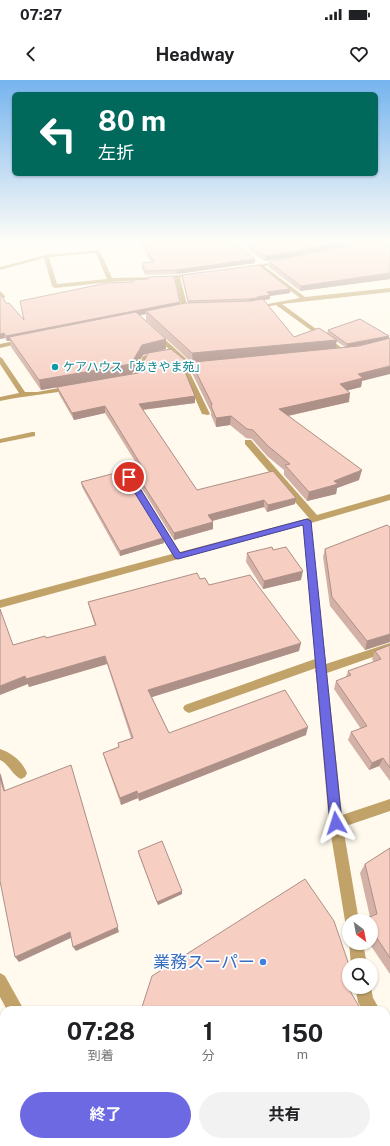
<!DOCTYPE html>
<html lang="ja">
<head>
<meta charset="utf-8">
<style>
	:root { --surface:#fff; --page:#f2f2f2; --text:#202124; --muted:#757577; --accent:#6c69e3 }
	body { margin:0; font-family:"Public Sans","Noto Sans JP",sans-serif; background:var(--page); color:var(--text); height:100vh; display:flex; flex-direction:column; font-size:15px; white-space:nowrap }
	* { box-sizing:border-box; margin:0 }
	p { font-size:13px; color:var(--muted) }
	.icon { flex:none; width:22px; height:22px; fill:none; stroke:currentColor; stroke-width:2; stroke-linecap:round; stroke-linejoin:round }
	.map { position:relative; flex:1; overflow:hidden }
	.details { position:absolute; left:0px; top:926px; width:390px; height:140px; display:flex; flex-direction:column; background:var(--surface); border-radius:12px 12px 0 0; box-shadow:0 1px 3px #0004 }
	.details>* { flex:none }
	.banner { position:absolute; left:12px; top:12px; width:366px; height:84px; border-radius:6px; box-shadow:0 1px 3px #0004; background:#00695c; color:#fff; overflow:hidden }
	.needle { width:26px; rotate:148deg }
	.controls { position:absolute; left:342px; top:834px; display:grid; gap:8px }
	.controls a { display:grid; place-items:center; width:36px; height:36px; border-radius:50%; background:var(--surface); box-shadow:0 1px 3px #0004; font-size:20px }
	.pin { position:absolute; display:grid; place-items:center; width:34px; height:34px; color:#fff; margin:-17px; border:2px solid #fff; border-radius:50%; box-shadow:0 1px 4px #0007 }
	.me { position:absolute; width:44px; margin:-22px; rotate:354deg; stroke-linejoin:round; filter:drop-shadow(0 0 3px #0008) }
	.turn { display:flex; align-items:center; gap:14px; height:84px; padding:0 20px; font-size:18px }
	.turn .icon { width:52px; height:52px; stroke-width:2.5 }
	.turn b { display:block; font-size:28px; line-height:34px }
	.eta { display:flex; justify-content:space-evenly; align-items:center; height:68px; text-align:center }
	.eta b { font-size:24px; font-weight:700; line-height:28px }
	.button { display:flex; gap:8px; margin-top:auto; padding:8px 20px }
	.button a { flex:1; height:46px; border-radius:24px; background:var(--accent); color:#fff; font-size:16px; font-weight:700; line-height:46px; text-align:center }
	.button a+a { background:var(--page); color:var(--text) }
	.status { display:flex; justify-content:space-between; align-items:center; height:28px; padding:0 20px; background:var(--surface); direction:ltr }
	.status svg { height:11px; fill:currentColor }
	header { display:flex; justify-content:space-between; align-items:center; height:52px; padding:0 20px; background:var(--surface); font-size:18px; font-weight:700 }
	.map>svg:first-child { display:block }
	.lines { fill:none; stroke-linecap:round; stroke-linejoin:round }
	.minor { fill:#c1a36a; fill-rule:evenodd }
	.rail { stroke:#65625b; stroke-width:1.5; stroke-dasharray:2.5 2.5; stroke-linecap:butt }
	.wall { fill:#d4b1a7; fill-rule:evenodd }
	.shaded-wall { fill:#ad9088 }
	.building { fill:#f7cec2; stroke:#ad9088 }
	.route { fill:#6c69e3; stroke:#464494 }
	.culture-dot { fill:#0f9aa8; stroke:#fff; stroke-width:1.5 }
	.shop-dot { fill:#3f7fe0; stroke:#fff; stroke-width:1.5 }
	.labels { text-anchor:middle; stroke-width:3.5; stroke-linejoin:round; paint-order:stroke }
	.far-culture-label { font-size:12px; fill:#0d838f; stroke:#fff; text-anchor:start }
	.near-shop-label { font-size:17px; fill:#366cbe; stroke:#fff; text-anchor:end }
</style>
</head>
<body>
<div class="status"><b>07:27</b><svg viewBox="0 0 49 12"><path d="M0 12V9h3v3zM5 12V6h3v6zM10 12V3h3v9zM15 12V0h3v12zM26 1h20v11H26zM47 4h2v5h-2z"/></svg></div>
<header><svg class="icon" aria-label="back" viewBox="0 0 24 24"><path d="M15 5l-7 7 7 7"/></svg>Headway<svg class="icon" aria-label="heart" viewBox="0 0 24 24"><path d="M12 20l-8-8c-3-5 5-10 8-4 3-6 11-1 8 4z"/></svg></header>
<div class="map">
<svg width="390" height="1066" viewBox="0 0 390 1066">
	<rect width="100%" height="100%" fill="#fffaed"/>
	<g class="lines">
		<!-- minor -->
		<g class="minor">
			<path d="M98 170 100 171 112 198 161 197 198 193 196 195 180 197 188 229 185 231 182 229 175 198 110 202 55 208 52 206 44 178 0 190V187L46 175ZM96 173 107 199 57 204 49 177Z"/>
			<polygon points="283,181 285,183 264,186 305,217 390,208 390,212 282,224 346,271 341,272 276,225 254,229 251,227 300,218 259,187 247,188 245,187"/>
			<polygon points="0,211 5,216 5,218 0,217"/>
			<polygon points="155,254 159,254 193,285 204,284 207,286 204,288 193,289 190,293 210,334 208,335 202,334 184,293 188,287 155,256"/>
			<polygon points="24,259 27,261 26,262 0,268 0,264"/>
			<polygon points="158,272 161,274 160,275 148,278 138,298 123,299 123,297 134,295 143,276"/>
			<path d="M0 277 2 278 25 312H37L70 306 73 308 70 310C47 314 23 316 0 321V317L19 313 0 284Z"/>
			<polygon points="32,352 35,352 35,356 0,363 0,359"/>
			<polygon points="245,360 251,360 317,435 390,414 390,420 311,443 326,584 390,563 390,571 327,593 342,735 390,719 390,731 343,747 359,841 349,841 349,847 347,846 345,841 329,743 316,594 315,591 316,588 189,633 185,631 183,628 185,625 315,579 303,445 0,528 0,520 172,474 125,397 126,395 132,395 180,472 309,438 245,364"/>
			<path d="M0 669C12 673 22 681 27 693L25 697 21 699C12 695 9 684 0 680Z"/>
			<polygon points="349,862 363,863 367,885 351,885"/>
			<polygon points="0,893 5,896 24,930 7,930 0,917"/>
			<polygon points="355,907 371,907 373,918 380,930 362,930 358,922"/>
			<polygon points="386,939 390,941 390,960 386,958"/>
			<polygon points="76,1062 94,1062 96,1066 78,1066"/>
		</g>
		<!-- rail -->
		<polyline class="rail" points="0,164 33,162"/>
	</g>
	<!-- wall -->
	<g class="wall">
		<polygon points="140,162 234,162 255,179 255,183 177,194 145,195 142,188 142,183 151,182"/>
		<path d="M246 162H390V199L300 211 269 187V182L290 177 265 181 248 170ZM352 164 349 165 323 171Z"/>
		<path d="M182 195 290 213 270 216V219L264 220 294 257 327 253 328 250 360 239 362 301 361 307 347 310 349 322 288 336 359 400 337 408 336 414 307 421 284 395V390L267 376 252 359 246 358 230 345 216 347 211 335V332L192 293V283L146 240V234L139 235 166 269 150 273 186 281V287L184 291 195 323 143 330 197 410 295 424 267 432 264 427 212 441 213 449 174 460 133 394 132 387 138 386 105 333 74 340 59 314 57 307 138 293 148 273 143 275 132 294 41 310 11 267 10 261H7L5 258 0 259 7 224 24 240 132 202 148 199V197L180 224 188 223 182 199ZM336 261 345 267 335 268Z"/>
		<polygon points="81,402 163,458 164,463 120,476 82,407"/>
		<polygon points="390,447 390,562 365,570 330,526 323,477 325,469"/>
		<polygon points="273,470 301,500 263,509 246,482 247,473"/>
		<polygon points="200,499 299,571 152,617 169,653 306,655 139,721 138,718 121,725 105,680 103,673 118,667 118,663 131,658 107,584 29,607 13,565 46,558 95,546 90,530 88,522"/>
		<polygon points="390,565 390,701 379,686 369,690 348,660 351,652 361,649 334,609 336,601 346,597 348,591 374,582 372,579 375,571"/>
		<polygon points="390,768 390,894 369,863 371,863 371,841 363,841 364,839 370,837 360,793 365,784"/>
		<polygon points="138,771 182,811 182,814 158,825 139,775"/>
	</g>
	<!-- shaded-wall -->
	<g class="shaded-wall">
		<polygon points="339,162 361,162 302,175 265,181 266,176"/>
		<polygon points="255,179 255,183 177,194 177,190"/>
		<polygon points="390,193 390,199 300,211 301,206"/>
		<polygon points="290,209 290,213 270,216 270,219 257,221 249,224 249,219 257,217 267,212"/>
		<polygon points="180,222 180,227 146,231 146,234 11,260 9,257 10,261 7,261 6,256"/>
		<polygon points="4,253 5,258 0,259 0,254"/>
		<polygon points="389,256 388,260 346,268 347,264"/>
		<polygon points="166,259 166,269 143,275 132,294 41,310 39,300 142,265"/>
		<polygon points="337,260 335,270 193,283 192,273"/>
		<polygon points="186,281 186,287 183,294 183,287"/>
		<polygon points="390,286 390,294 362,301 361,307 338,313 340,304 358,294"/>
		<polygon points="350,313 349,322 278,338 279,329"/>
		<polygon points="195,316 195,323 139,330 139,324"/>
		<polygon points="105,326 105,333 74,340 72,333"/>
		<polygon points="231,336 230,345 216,347 216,338"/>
		<polygon points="362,390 359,400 337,408 336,414 307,421 309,412 334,401"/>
		<polygon points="296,418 295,424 267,432 268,425"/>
		<polygon points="264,420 264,427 208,442 208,435"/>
		<polygon points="213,442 213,449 174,460 174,453"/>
		<polygon points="163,458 164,463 120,476 120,471"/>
		<polygon points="303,491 301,500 263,509 264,501"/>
		<polygon points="390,554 390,562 365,570 367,561"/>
		<polygon points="301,563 299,571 149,618 148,610"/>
		<polygon points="105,576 107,584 29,607 28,604 0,615 0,606 25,596"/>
		<polygon points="308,647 306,655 139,721 138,714"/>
		<polygon points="383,678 379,686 369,690 372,683"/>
		<polygon points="73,692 119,852 76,871 73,867"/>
		<polygon points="0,693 1,695 7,718 4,711 0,698"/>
		<polygon points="137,711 138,718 121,725 120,718"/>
		<polygon points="182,811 182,814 158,825 157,822"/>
		<polygon points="70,852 73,857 19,882 15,877"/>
		<polygon points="26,1062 33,1062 34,1066 28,1066"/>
	</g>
	<!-- building -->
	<g class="building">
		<polygon points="142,162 234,162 255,179 177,190 145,191 142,183 154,182"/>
		<polygon points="248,162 339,162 302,170 266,176 248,165"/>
		<polygon points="358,162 390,162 390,193 301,206 269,182 349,165"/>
		<polygon points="259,185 290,209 267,212 270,215 257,217 257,218 249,219 188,221 182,195"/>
		<polygon points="174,196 180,222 6,256 4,253 0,254 0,214 7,224 9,223 24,240 20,221 107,203 133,202 132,200 148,199 148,197"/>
		<polygon points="263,219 294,257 319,248 337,260 192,273 146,231 185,223 250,221"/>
		<polygon points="136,232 166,259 142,265 131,284 39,300 9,257"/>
		<polygon points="360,239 389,256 347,264 328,250"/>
		<polygon points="390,258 390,286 358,294 363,298 340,304 350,313 279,329 362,390 334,401 338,404 309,412 285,385 290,384 268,366 253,350 247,349 231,336 216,338 211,326 212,324 192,284 194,282 359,266"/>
		<polygon points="171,269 186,281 183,287 195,316 139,324 197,410 273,391 296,418 268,425 264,420 208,435 213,442 174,453 132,387 141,385 105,326 72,333 57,307 138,293 148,273"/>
		<polygon points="123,391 163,458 120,471 81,402"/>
		<polygon points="387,445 390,447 390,554 367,561 332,517 325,469"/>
		<polygon points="272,467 273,470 286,467 303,491 264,501 247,473"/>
		<polygon points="197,493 200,499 205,498 209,505 250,495 301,563 148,610 169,653 285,610 308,647 138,714 137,711 120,718 103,673 119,667 118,663 133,658 105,576 26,599 25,596 0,606 0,529 13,565 45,556 46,558 96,545 88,522"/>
		<polygon points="390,565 390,688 383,678 372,683 351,652 367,646 336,601 351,595 348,591 381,579 375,571"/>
		<polygon points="71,685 118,847 73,867 70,852 15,877 0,801 0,698 4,711"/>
		<polygon points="162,761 182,811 157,822 138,771"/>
		<polygon points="390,768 390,878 371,849 371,841 365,841 364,839 377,834 365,784"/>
		<polygon points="305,799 334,841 349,885 349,907 354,907 350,911 360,928 357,930 141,930 152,896"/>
		<polygon points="4,1008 4,1062 26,1062 28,1066 0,1066 0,1011"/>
		<polygon points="109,1062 231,1062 233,1066 138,1066 138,1064 136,1066 110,1066"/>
	</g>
	<!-- sky -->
	<linearGradient id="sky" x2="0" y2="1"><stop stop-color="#75b4ee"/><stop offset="0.52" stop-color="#fffdf7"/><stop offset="1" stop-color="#fffdf7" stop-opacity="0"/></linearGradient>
	<rect width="390" height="311" fill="url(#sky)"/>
	<!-- route -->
	<polygon class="route" points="129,395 133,397 180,473 307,439 311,441 342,743 340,747 336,749 331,747 330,743 303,445 178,479 175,478 125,397"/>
	<!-- markers -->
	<circle class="culture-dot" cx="55" cy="287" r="4"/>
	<circle class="shop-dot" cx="263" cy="882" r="4"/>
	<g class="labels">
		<!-- far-culture labels -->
		<g class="far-culture-label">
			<text x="63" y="291">ケアハウス「あきやま苑」</text>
		</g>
		<!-- near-shop labels -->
		<g class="near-shop-label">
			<text x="255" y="888">業務スーパー</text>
		</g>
	</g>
</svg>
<div class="controls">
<a><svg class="needle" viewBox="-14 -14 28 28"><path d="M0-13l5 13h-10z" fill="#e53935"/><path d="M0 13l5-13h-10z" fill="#757577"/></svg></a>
<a><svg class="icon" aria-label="search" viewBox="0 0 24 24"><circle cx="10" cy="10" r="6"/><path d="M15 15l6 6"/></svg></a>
</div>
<div class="pin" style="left:129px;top:397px;background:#d93025"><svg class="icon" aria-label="arrive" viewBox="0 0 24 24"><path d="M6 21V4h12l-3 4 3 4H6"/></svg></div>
<svg class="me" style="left:336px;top:743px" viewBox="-20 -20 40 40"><path d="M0-17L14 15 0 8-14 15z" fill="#6c69e3" stroke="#fff" stroke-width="4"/></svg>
<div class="banner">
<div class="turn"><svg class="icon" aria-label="left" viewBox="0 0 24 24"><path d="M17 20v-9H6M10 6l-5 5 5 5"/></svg><div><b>80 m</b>左折</div></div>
</div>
<section class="details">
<div class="eta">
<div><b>07:28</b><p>到着</p></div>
<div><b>1</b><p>分</p></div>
<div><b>150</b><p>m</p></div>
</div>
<div class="button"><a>終了</a><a>共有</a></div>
</section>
</div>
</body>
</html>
